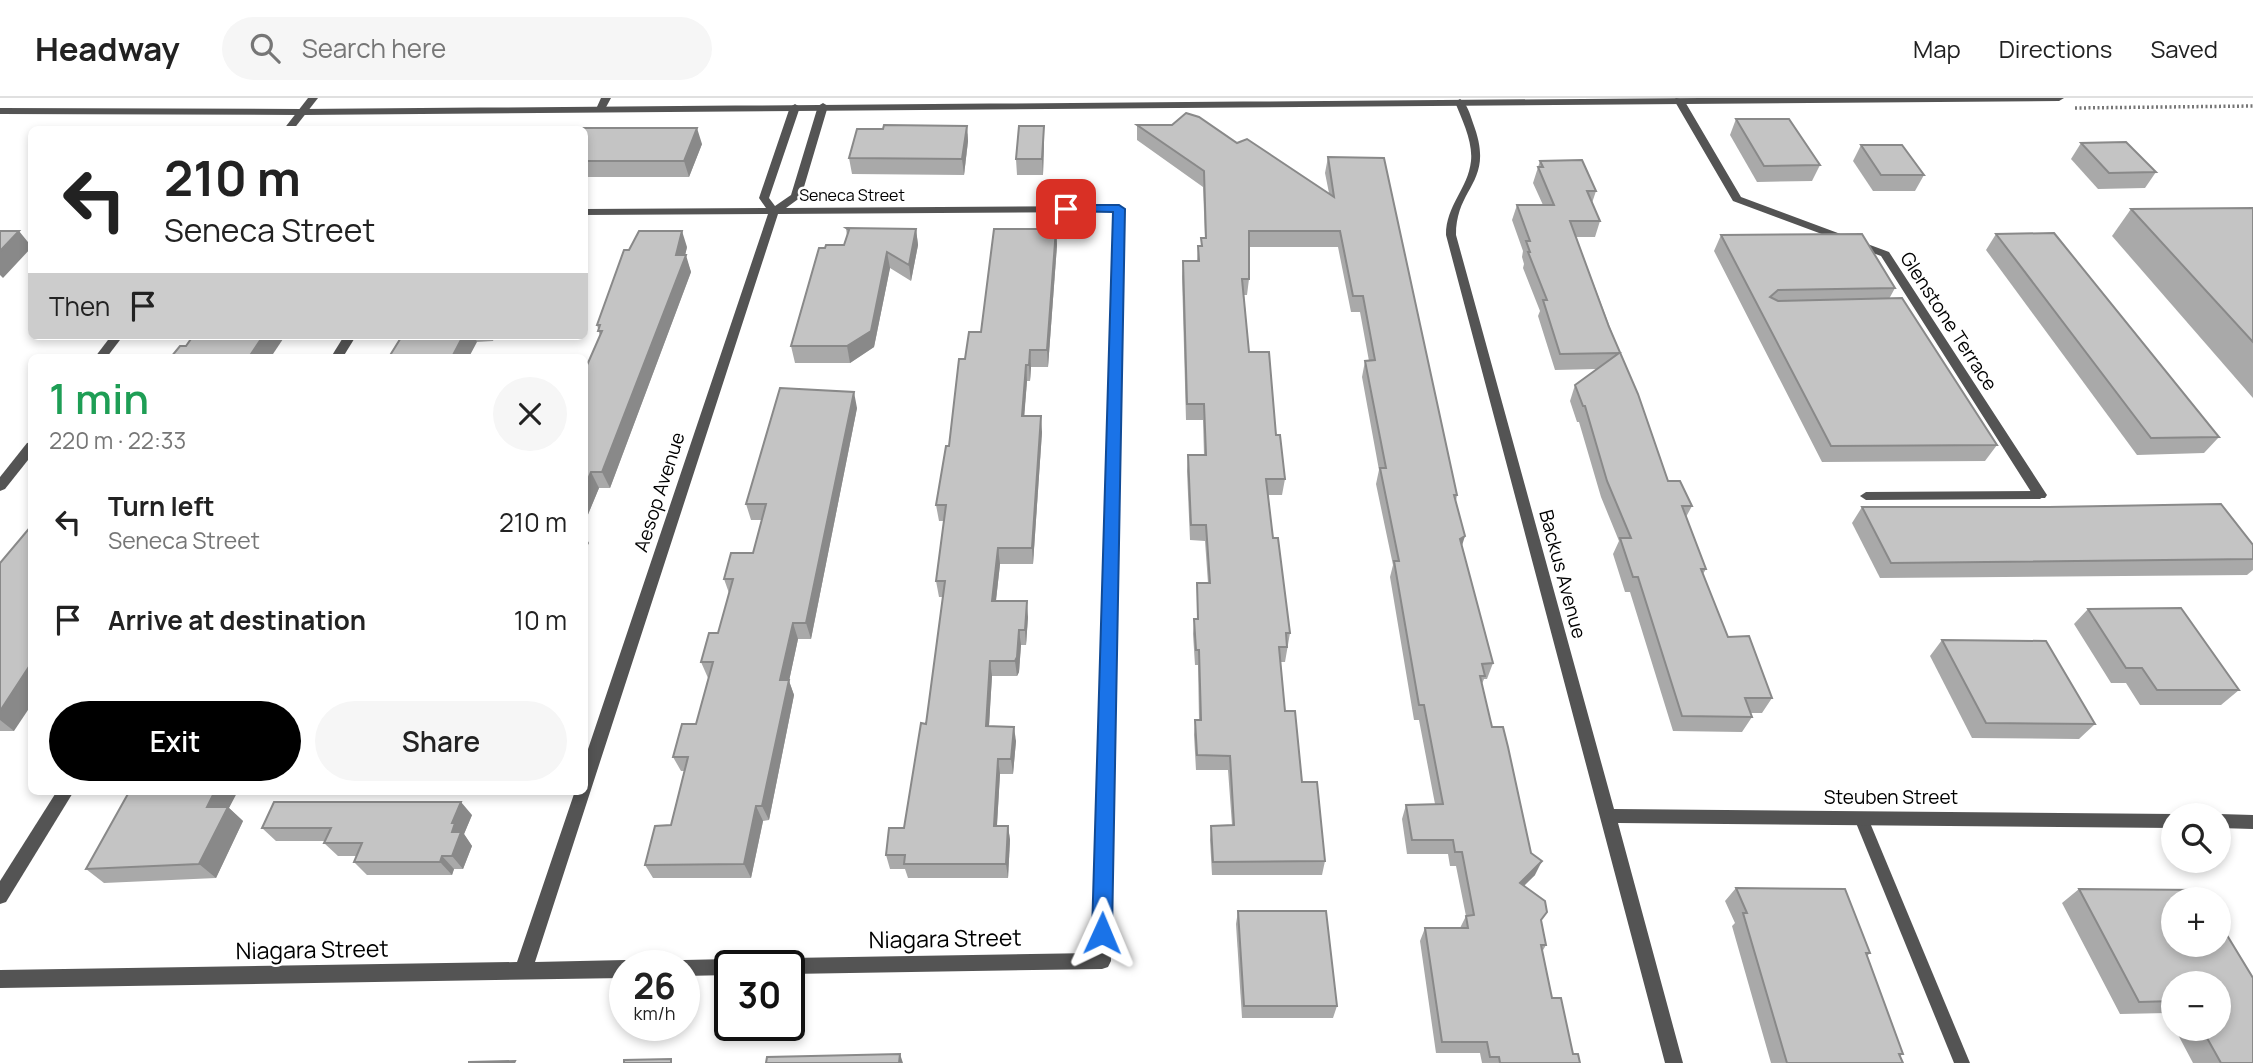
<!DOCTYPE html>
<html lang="en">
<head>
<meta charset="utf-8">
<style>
	:root { --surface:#fff; --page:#f6f6f6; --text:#222; --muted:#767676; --line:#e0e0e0; --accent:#000 }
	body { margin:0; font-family:Manrope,sans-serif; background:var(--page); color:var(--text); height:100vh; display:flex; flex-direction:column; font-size:26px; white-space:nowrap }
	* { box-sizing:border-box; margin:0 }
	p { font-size:23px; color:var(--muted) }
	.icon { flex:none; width:38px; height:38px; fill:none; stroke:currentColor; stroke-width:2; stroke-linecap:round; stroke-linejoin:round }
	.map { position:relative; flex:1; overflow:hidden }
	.drawer { position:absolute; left:28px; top:256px; width:560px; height:441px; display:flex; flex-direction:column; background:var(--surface); border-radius:10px; box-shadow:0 4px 10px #0003 }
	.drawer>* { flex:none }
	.banner { position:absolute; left:28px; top:28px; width:560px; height:214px; border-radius:10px; box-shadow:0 4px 10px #0003; background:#fff; color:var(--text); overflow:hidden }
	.tools { position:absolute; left:2161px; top:705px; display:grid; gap:14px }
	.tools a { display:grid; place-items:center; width:70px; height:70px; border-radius:50%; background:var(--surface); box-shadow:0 4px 10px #0003; font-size:35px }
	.speed { position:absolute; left:609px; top:852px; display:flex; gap:14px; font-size:35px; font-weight:700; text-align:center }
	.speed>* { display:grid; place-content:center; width:91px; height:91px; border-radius:50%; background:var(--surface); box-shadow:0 4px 10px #0003; line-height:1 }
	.speed small { font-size:18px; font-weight:400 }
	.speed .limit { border:4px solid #111; border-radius:10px; background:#fff; color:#111 }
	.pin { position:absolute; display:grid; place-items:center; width:60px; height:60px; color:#fff; margin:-30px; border-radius:14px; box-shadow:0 4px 10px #0006 }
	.me { position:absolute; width:77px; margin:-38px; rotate:1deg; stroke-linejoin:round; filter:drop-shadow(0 0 5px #0008) }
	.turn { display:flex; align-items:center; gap:24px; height:147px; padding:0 21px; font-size:32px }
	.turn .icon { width:91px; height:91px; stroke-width:2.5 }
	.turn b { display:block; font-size:49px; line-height:60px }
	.then { display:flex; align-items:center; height:66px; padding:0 21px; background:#0003; gap:14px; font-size:26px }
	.round { display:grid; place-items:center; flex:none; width:74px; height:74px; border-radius:37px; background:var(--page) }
	.summary { display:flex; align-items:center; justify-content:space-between; height:119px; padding:0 21px }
	h1 { font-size:42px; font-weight:600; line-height:52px; color:#1e9e55 }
	.cta { display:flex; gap:14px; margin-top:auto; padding:14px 21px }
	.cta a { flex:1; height:80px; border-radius:42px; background:var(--accent); color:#fff; font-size:28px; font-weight:600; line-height:80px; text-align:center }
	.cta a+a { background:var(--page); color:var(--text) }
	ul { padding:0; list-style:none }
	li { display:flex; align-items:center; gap:21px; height:98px; padding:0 21px }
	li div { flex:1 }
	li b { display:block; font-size:26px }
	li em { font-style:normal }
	header { display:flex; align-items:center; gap:42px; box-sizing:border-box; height:98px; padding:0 35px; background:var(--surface); border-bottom:2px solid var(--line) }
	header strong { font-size:33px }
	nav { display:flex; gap:38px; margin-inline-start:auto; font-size:24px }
	.search { width:490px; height:63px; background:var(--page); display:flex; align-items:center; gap:18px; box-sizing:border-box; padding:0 24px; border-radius:38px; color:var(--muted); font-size:26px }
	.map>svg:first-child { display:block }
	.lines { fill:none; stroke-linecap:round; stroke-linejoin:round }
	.path { stroke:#767676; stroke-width:3.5; stroke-dasharray:2 2.5; stroke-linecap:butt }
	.service { fill:#545454; fill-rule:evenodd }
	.minor { fill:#545454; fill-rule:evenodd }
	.tertiary { fill:#545454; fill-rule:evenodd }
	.wall { fill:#a9a9a9 }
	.shaded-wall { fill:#898989 }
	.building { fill:#c4c4c4; stroke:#898989; stroke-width:2 }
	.route { fill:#1a73e8; stroke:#114b97; stroke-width:2 }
	.labels { text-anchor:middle; stroke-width:5; stroke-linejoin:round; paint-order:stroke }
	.far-street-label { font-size:16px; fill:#000; stroke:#fff }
	.street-label { font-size:19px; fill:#000; stroke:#fff }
	.near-street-label { font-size:23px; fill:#000; stroke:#fff }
</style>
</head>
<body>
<header>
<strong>Headway</strong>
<div class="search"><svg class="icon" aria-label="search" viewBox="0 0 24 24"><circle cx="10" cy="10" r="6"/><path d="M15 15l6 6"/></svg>Search here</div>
<nav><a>Map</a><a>Directions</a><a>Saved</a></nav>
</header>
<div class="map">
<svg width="2253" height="965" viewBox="0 0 2253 965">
	<rect width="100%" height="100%" fill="#fff"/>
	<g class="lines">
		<!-- path -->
		<polyline class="path" points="2075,10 2253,8"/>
		<!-- service -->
		<g class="service">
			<polygon points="2040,393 2046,397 2040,401 1866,402 1860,398 1866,394"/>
			<polygon points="1861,714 1866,716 1868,720 1970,965 1954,965 1854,720 1856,716"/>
		</g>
		<!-- minor -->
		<g class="minor">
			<polygon points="308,0 318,0 293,32 283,32"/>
			<polygon points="601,0 611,0 604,13 601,14 596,11"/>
			<polygon points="1676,0 1684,2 1741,99 1889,154 2045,394 2047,397 2045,400 2035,400 1881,158 1733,103 1674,2"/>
			<path d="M1460 1C1467 5 1470 16 1473 25 1496 85 1456 87 1456 137L1614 711 2174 716 2179 718H2174V730L1618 725 1683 965H1665L1446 137C1446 107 1468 91 1471 63 1473 43 1462 22 1455 4Z"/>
			<polygon points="823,5 828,8 801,99 786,110 1119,108 1124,111 1111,863 1108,869 1102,871 789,876 789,868 780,868 783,862 789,860 1093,855 1114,114 778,116 535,864 625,862 633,868 625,868 625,880 0,890 0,872 517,864 575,693 584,693 584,663 768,116 584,117 584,111 766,110 759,100 790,9 795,6 800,9 769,100 775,108 791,97 818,8"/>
			<polygon points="111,238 123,238 107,259 95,259"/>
			<polygon points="344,238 356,238 343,259 331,259"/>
			<polygon points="32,344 32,357 5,391 0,393 0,379 27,345"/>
			<polygon points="57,693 74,693 6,804 0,806 0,783"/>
			<polygon points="2219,716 2253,717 2253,731 2219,730 2219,718 2214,718"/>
			<polygon points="730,861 736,863 738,868 730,868 730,877 684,878 684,868 676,868 678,864 684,862"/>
		</g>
		<!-- tertiary -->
		<polygon class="tertiary" points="1700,0 2064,0 2059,3 302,17 0,16 0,10 302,11"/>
	</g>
	<!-- wall -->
	<g class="wall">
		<polygon points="1736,21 1820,67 1812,83 1757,84 1730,37"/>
		<polygon points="1137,27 1237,45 1329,95 1325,75 1328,59 1457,397 1456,403 1462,449 1493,565 1487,581 1484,581 1482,586 1492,629 1535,777 1524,788 1541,825 1546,847 1542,854 1552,900 1573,956 1580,965 1482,965 1480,955 1436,955 1420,843 1425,830 1460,830 1466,818 1456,768 1450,768 1448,756 1407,756 1402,721 1406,707 1435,706 1419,622 1414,622 1390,479 1393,467 1376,386 1379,372 1362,279 1365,263 1369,263 1360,214 1351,214 1338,149 1249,149 1249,181 1247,197 1244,197 1249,254 1276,337 1285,381 1282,397 1268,397 1273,440 1290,535 1285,564 1280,564 1285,613 1302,684 1325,763 1322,777 1212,777 1210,742 1211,728 1232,727 1228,672 1196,672 1194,637 1195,622 1199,622 1198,567 1195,567 1193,536 1194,521 1197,521 1197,485 1208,485 1205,443 1190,442 1187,373 1188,357 1204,357 1203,322 1186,322 1182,179 1183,163 1197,163 1198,148 1201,148 1201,140 1205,140 1203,89 1137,42"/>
		<polygon points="967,28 968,43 964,77 852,76 849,60 883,31"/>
		<polygon points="1044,28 1044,43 1043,77 1017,77 1016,61"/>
		<polygon points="584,32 702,46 689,79 584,79"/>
		<polygon points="2081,45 2156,74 2145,90 2098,91 2071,61"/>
		<polygon points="1861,47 1924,77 1915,93 1873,93 1853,63"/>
		<polygon points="1540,63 1596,93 1592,105 1600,123 1595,139 1576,139 1668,383 1692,408 1686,419 1706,471 1703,476 1728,539 1772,600 1762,615 1750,615 1752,619 1742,634 1673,633 1630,494 1625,494 1613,456 1619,443 1601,399 1579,324 1577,324 1570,303 1575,287 1597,271 1555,272 1538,218 1540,213 1523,170 1524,166 1522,159 1523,153 1512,122 1517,107 1543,107 1533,85"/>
		<polygon points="2253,110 2253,300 2112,138 2131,111"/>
		<polygon points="846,130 916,131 918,147 911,183 890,170 874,249 850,265 795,265 791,248 825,150 844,147 847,138"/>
		<polygon points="1056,131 1057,147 1048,269 1031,269 1030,283 1027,283 1024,318 1042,334 1033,466 1000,466 996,503 1028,519 1026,547 1021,547 1019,574 1017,578 992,578 989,628 1016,643 1013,676 1000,676 997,728 1008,728 1010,742 1008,780 908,780 905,771 890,771 886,757 904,730 926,626 943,499 939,499 936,483 944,423 939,423 936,407 949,348 965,261 981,234"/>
		<polygon points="1996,136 2219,339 2204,355 2137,357 1986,152"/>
		<polygon points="1721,137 1895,190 1889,201 1997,347 1985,363 1822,364 1714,153"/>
		<polygon points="687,149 685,157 691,174 610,390 599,390 584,426 600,238 597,227"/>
		<polygon points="402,238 495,238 493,243 477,244"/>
		<polygon points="857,310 811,541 798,541 789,583 794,597 769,722 763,723 751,780 653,780 645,767 671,727 685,673 681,673 673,659 696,626 709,580 708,580 701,564 718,535 729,495 724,481 753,455 762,422 751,422 746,406"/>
		<polygon points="1862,409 2253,447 2253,472 2247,477 1880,480 1852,425"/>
		<polygon points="0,465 14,633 0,633"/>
		<polygon points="2088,511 2239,592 2221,607 2140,607 2126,585 2111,585 2074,526"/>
		<polygon points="1942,542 2095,626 2079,641 1972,640 1930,558"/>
		<polygon points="229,710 243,723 216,780 104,785 86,771"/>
		<polygon points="472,717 464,736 472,748 463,771 454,771 452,777 367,777 354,764 356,758 338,758 324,745 325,743 276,743 262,730"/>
		<polygon points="1736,790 1870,855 1867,858 1903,956 1900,958 1903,965 1771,965 1732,828 1735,825 1725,803"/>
		<polygon points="2079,791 2200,792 2205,802 2174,802 2174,847 2219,847 2219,824 2253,880 2253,965 2193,965 2175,931 2219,931 2219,886 2174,886 2174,928 2167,915 2120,916 2062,805"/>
		<polygon points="1238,813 1337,908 1333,920 1242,920 1236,826"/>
	</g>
	<!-- shaded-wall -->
	<g class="shaded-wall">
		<polygon points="967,28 968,43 964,77 962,61"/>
		<polygon points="1044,28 1044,43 1043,77 1042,61"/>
		<polygon points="697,30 702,46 689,79 684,63"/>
		<polygon points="916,131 918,147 911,183 909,167"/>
		<polygon points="1056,131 1057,147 1048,269 1047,252"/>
		<polygon points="19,133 32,149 3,180 0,177 0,153"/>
		<polygon points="682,133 687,149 684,162 686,157 691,174 610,390 602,374 676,157"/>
		<polygon points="887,154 890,170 874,249 850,265 847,248"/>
		<polygon points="263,238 285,238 271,259 249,259"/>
		<polygon points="463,238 474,238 477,244 469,259 452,259"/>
		<polygon points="1030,252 1031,269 1030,283 1029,267"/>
		<polygon points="1026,267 1027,283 1023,334 1022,318"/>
		<polygon points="854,294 857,310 811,541 806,525"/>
		<polygon points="1041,318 1042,334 1033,466 1032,450"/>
		<polygon points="591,374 599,390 584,426 584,391"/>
		<polygon points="584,436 589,445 584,455"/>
		<polygon points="1465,438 1460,454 1460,441"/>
		<polygon points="998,450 1000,466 994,519 992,503"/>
		<polygon points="1027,503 1028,519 1026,547 1025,532"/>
		<polygon points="793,525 798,541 789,583 794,597 769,722 762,708 780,582"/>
		<polygon points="1019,532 1021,547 1019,574 1017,578 1015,563"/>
		<polygon points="990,563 992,578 988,643 986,628"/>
		<polygon points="32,564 32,606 14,633 0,622 0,613"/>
		<polygon points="1014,629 1016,643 1013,676 1011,661"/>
		<polygon points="998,661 1000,676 996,742 994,728"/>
		<polygon points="215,693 238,693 229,710 243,723 216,780 199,766 207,709"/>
		<polygon points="461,704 472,717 464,736 472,748 463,771 452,758 452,725"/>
		<polygon points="756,708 763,723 751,780 744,766"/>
		<polygon points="1008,728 1010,742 1008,780 1006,766"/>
		<polygon points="442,758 454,771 452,777 440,764"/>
		<polygon points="1542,763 1535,777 1513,798 1520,785"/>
		<polygon points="900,956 903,965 899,965"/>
	</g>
	<!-- building -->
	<g class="building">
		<polygon points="1186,15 1199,19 1237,45 1247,41 1334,99 1328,59 1384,60 1457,397 1454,397 1465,438 1460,441 1493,565 1482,566 1485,578 1480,578 1492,629 1503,629 1508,649 1531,755 1542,763 1520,785 1545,803 1547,814 1541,822 1546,847 1541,847 1552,900 1561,900 1573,956 1578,956 1580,965 1500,965 1499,959 1490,959 1487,944 1442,944 1425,830 1468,830 1466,818 1474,817 1462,754 1455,754 1453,742 1412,742 1406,707 1443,706 1424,607 1419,607 1394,463 1399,463 1380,370 1386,370 1365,263 1375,262 1363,198 1353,198 1340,133 1249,133 1249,181 1242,181 1249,254 1269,254 1276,337 1280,337 1285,381 1266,381 1273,440 1278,440 1290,535 1286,535 1287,549 1279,549 1285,613 1295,613 1302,684 1317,684 1325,763 1213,764 1211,728 1234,727 1230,658 1197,657 1195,622 1201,622 1199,552 1196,552 1194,521 1198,521 1197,485 1210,485 1206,427 1191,427 1188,357 1206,357 1204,306 1187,306 1183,163 1199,163 1198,148 1202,148 1201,140 1206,140 1204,73 1137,27 1172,27"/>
		<polygon points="1736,21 1789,21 1820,67 1764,68"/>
		<polygon points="884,27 967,28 962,61 849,60 857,31 883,31"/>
		<polygon points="1019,28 1044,28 1042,61 1016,61"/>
		<polygon points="511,30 697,30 684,63 584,63 584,32 510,32"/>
		<polygon points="2126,44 2156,74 2109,75 2081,45"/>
		<polygon points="1861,47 1902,47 1924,77 1881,77"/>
		<polygon points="1582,62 1596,93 1587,93 1600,123 1570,123 1609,229 1638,296 1668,383 1680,383 1692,408 1682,408 1706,471 1701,471 1728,539 1749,538 1772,600 1745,600 1752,619 1682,618 1638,479 1633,479 1620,440 1631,440 1607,383 1585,308 1583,308 1575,287 1619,255 1560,256 1543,202 1547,202 1528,154 1530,154 1526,143 1530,143 1517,107 1554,107 1538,69 1543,69 1540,63"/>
		<polygon points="2253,110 2253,244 2131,111"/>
		<polygon points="846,130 916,131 909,167 887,154 871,233 847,248 791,248 819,150 825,150 826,147 844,147 849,132"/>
		<polygon points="994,131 1056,131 1047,252 1030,252 1029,267 1026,267 1022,318 1041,318 1032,450 998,450 992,503 1027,503 1025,532 1019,532 1017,559 1015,563 990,563 986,628 1014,629 1011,661 998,661 994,728 1008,728 1006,766 904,766 905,757 886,757 889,730 904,730 921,625 926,626 945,483 936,483 946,407 936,407 946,348 949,348 959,261 965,261 969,234 981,234"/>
		<polygon points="0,133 19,133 0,153"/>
		<polygon points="639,133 682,133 676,157 686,157 602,374 591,374 584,391 584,274 602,233 598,233 600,227 597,227 624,152 629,152"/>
		<polygon points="2054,135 2219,339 2151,340 1996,136"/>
		<polygon points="1862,136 1895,190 1778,192 1770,199 1778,203 1902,200 1997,347 1831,348 1721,137"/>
		<polygon points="193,238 263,238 249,259 171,259 180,248 186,248"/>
		<polygon points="402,238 463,238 452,259 389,259"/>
		<polygon points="780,290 854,294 806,525 793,525 780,582 789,582 762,708 756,708 744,766 645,767 655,728 671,727 688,659 673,659 682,626 696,626 713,564 701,564 709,535 718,535 733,481 724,481 731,455 753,455 766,406 746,406"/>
		<polygon points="2221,406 2253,447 2253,461 1891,465 1862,409 2049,409"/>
		<polygon points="32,427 32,564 0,613 0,465"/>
		<polygon points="2181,510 2239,592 2157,592 2142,570 2126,570 2088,511"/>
		<polygon points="1942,542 2046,543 2095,626 1986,625"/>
		<polygon points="153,693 215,693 207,709 228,709 199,766 86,771 129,694"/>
		<polygon points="274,704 461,704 452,725 455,725 452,734 461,734 452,758 442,758 440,764 354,764 362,745 324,745 331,730 262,730"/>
		<polygon points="1736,790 1845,791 1870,855 1866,855 1903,956 1899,956 1903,965 1787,965 1743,815 1747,815"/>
		<polygon points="2079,791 2200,792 2205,802 2174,802 2174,847 2219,847 2219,824 2253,880 2253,965 2221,965 2202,931 2219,931 2219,886 2174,886 2174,903 2139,904"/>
		<polygon points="1238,813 1326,813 1337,908 1244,908"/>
		<polygon points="900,956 899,965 766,965 767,959"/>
		<polygon points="671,961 671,965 624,965 624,962"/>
		<polygon points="515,963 514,965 469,965 469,964"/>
	</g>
	<!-- route -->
	<polygon class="route" points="1066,107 1119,107 1125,111 1112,835 1109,842 1102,845 1095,842 1092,835 1113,114 1062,113 1062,108"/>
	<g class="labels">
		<!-- far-street labels -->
		<g class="far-street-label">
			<text x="852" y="103">Seneca Street</text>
		</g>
		<!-- street labels -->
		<g class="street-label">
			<text transform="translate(1949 223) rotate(57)" y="7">Glenstone Terrace</text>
			<text transform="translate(659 394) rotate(-72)" y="7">Aesop Avenue</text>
			<text transform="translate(1563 476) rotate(75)" y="7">Backus Avenue</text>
			<text x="1891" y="706">Steuben Street</text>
		</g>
		<!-- near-street labels -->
		<g class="near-street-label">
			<text transform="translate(945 841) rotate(-1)" y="8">Niagara Street</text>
			<text transform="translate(312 852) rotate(-1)" y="8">Niagara Street</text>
		</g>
	</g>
</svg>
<div class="tools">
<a><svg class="icon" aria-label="search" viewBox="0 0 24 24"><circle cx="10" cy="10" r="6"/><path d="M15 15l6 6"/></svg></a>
<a>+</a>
<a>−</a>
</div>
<div class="speed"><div>26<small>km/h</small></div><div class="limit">30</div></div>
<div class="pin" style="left:1066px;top:111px;background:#d93025"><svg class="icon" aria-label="arrive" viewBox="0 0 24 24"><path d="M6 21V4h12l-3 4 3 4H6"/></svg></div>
<svg class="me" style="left:1102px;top:835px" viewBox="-20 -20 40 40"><path d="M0-17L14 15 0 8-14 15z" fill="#1a73e8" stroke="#fff" stroke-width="4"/></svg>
<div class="banner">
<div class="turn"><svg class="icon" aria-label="left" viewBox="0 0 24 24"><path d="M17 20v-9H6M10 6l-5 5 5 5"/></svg><div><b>210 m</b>Seneca Street</div></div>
<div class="then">Then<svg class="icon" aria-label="arrive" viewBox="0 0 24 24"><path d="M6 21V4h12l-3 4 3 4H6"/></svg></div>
</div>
<section class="drawer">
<div class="summary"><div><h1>1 min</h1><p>220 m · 22:33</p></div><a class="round"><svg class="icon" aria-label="close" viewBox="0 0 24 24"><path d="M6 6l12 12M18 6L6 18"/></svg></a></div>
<ul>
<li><svg class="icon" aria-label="left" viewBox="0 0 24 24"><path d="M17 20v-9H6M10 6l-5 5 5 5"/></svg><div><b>Turn left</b><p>Seneca Street</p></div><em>210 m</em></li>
<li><svg class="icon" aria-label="arrive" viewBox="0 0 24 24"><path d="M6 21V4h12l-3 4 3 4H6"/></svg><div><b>Arrive at destination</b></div><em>10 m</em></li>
</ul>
<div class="cta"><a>Exit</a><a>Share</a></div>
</section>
</div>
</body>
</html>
